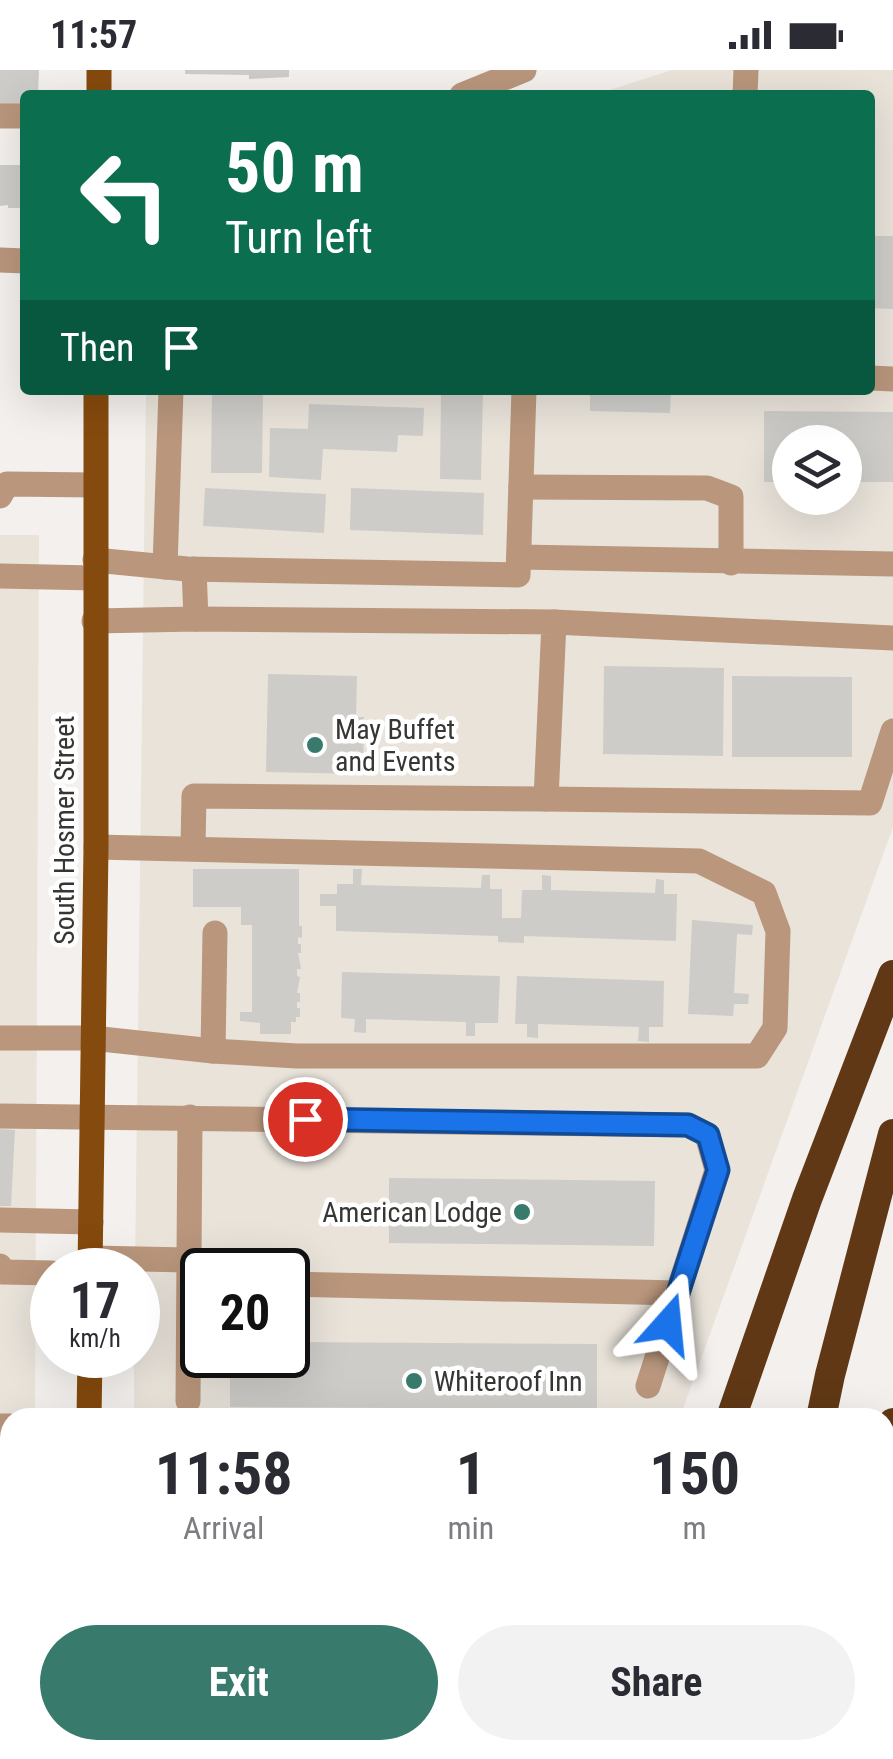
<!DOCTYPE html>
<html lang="en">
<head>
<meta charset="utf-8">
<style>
	:root { --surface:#fff; --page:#f2f2f3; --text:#2b2b33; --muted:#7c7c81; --accent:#387a6b }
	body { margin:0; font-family:"Roboto Condensed",sans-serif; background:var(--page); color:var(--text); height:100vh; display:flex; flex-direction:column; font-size:38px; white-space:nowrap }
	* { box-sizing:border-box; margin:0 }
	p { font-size:32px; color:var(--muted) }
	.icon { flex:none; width:55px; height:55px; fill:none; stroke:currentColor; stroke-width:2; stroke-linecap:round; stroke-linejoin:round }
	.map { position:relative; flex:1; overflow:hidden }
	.sheet { position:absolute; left:0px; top:1338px; width:895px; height:352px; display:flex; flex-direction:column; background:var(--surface); border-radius:30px 30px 0 0; box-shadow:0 10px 40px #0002 }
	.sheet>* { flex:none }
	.banner { position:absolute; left:20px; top:20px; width:855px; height:305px; border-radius:10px; box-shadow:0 10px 40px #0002; background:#0b6e4f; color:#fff; overflow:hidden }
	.buttons { position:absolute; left:772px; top:355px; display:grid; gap:20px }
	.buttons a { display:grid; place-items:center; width:90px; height:90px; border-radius:50%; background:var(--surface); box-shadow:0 10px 40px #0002; font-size:50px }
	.speed { position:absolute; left:30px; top:1178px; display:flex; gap:20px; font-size:50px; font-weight:700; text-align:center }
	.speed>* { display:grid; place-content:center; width:130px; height:130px; border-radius:50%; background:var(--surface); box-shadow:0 10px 40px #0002; line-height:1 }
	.speed small { font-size:25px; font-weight:400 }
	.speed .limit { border:5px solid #111; border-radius:15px; background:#fff; color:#111 }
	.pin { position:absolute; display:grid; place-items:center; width:85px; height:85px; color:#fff; margin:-42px; border:5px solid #fff; border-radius:50%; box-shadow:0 2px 10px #0007 }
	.me { position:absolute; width:110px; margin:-55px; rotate:18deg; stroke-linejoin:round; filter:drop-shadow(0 0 8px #0008) }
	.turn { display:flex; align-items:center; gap:35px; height:210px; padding:0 40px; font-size:45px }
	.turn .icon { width:130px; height:130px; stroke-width:2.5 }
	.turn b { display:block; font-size:70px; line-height:85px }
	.then { display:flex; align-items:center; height:95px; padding:0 40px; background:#0003; gap:20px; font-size:38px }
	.eta { display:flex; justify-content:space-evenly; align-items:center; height:170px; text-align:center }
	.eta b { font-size:60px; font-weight:700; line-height:70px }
	.primary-button { display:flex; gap:20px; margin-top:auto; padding:20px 40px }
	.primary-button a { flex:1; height:115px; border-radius:60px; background:var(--accent); color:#fff; font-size:40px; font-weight:700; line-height:115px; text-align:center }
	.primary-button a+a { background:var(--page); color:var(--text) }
	.status { display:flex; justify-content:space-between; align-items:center; height:70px; padding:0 50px; background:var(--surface); direction:ltr }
	.status svg { height:28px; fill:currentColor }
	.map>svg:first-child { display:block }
	.built { fill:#e9e3da; fill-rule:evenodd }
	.building { fill:#cdccc9 }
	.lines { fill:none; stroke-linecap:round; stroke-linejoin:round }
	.minor { stroke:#b9967c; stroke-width:25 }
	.major { stroke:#854a0d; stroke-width:25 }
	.highway { stroke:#603815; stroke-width:30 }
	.route-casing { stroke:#114b97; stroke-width:25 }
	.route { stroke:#1a73e8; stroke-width:18 }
	.poi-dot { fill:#387a6b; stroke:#fff; stroke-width:4 }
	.labels { text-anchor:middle; stroke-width:9; stroke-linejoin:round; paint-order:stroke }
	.poi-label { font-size:28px; fill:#363634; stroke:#fff; text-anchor:start }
	.street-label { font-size:28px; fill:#363634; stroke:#fff }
</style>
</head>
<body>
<div class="status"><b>11:57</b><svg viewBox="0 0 49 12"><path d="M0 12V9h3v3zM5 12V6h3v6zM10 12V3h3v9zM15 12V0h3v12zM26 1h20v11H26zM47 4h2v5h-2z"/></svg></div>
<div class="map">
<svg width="893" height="1689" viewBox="0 0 893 1689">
	<rect width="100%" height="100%" fill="#f3f0ed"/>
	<!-- built -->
	<g class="built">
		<path d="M672 0H893V757L680 1347 134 1348V1285H138V1200H135L146 320H870V25H594ZM790 372H845V428H790ZM202 1200H288V1285H202Z"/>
		<polygon points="0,465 39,465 35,1347 10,1348 10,1680 34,1680 34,1689 0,1689"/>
		<polygon points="130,1680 485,1680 463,1689 130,1689"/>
	</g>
	<!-- building -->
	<g class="building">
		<polygon points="0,0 39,0 38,25 25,25 25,34 0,34"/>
		<polygon points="185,0 289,0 289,7 249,9 249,5 185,4"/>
		<polygon points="0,95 25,95 25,138 8,138 8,135 0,136"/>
		<polygon points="870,166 893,166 893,239 870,238"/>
		<polygon points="212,320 263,320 262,403 211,403"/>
		<polygon points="441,320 483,320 481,410 440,409"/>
		<polygon points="590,320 671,320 670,343 590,341"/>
		<polygon points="309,334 424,338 423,366 398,365 397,382 323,379 321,410 269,407 270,358 308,359"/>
		<polygon points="764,341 893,342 893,412 845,412 845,372 790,372 790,412 764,412"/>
		<polygon points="205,418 326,424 324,463 203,456"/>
		<polygon points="351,418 484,423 483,465 350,460"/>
		<polygon points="604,596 724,598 723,686 603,684"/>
		<polygon points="268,604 357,606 356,647 364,647 363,704 266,702"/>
		<polygon points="732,606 852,607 852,687 732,687"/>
		<polygon points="193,799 299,799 299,856 302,856 302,868 298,867 298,874 301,874 301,883 298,883 301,899 297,899 297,906 300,907 297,923 300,923 300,932 297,932 297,938 300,938 300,947 296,947 296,952 291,952 291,964 260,964 260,953 240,951 240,942 252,942 252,855 241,855 241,837 193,837"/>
		<polygon points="353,799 362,799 361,815 481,818 482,805 490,805 490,819 502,819 502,848 521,848 522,820 542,820 542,805 551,806 551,820 655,823 656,809 664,810 664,824 677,824 676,871 524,866 524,873 498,872 498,866 336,861 336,836 320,836 320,824 337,824 337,814 353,814"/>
		<polygon points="692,850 753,855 752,865 737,864 734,923 749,924 748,934 734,934 733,946 688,944"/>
		<polygon points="342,902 500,906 498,953 475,953 475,966 466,966 466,952 366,949 366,963 354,962 355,949 341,948"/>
		<polygon points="517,906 664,911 663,957 649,957 649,972 638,971 639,957 538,954 538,968 527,967 527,954 515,954"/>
		<polygon points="0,1059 15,1060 11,1136 0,1136"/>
		<polygon points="389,1108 655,1111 654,1176 389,1173"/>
		<polygon points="288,1272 597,1274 597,1339 230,1337 230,1285 288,1285"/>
		<polygon points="0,1529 10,1529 10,1580 0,1579"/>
		<rect x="268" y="1680" width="34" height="9"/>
	</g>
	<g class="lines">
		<!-- minor -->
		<g class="minor">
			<polyline points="462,25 524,0"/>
			<polyline points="745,25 746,0"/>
			<polyline points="0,46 25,46"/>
			<polyline points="0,190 25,191"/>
			<polyline points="870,308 893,309"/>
			<polyline points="521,417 707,418 731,427 731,493"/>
			<polyline points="0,426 7,414 95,415"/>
			<polyline points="519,487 893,494"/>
			<polyline points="95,490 187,499 518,505 524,320"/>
			<polyline points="165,497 171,320"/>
			<polyline points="194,499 196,549"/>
			<polyline points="0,506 95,508"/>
			<polyline points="94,551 196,549 554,552 546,729 194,726 193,777"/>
			<polyline points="554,552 893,568"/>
			<polyline points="546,729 870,733 893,661"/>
			<polyline points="0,968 92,968 213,981 297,986 757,986 775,958 778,861 764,823 699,791 96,777"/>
			<polyline points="213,981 215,863"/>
			<polyline points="0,1046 688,1055 707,1065 717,1100 648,1316"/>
			<polyline points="0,1150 91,1152"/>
			<polyline points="91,1188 188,1190"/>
			<polyline points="0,1196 3,1202 52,1203"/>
			<polyline points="288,1214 678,1223"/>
			<polyline points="188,1331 190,1047"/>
			<polyline points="1,1356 10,1356"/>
			<polyline points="0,1382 1,1382"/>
			<polyline points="0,1491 10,1491"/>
			<polyline points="0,1624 7,1624 8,1689"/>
			<polyline points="324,1680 324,1688 389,1685 400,1680"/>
			<polyline points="158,1689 158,1680"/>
			<polyline points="226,1689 226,1680"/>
		</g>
		<!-- major -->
		<g class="major">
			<polyline points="99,25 99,0"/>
			<polyline points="90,1200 96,777 96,320"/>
			<polyline points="89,1348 90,1285"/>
			<polyline points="87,1689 87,1680"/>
		</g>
		<!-- highway -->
		<g class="highway">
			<polyline points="731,1348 807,1129 893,905"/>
			<polyline points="821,1348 830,1305 893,1064"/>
			<polyline points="885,1393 893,1353"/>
			<polyline points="576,1689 585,1680"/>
			<polyline points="750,1689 752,1680"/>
			<polyline points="826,1689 828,1680"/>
			<polyline points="891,1689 893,1677"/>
		</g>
	</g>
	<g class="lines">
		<!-- route casing -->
		<g class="route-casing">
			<polyline id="route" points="305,1049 688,1055 708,1065 718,1100 668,1254"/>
		</g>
		<!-- route -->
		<use href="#route" class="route"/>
	</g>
	<!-- markers -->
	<g class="poi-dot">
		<circle cx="315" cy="675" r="10"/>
		<circle cx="522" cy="1142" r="10"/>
		<circle cx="414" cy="1311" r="10"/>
	</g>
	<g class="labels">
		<!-- poi labels -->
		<g class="poi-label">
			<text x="335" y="669">May Buffet<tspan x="335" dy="32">and Events</tspan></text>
			<text x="502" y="1152" text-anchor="end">American Lodge</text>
			<text x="434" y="1321">Whiteroof Inn</text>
		</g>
		<!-- street labels -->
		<g class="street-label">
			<text transform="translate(64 760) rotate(-90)" y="10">South Hosmer Street</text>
		</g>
	</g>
</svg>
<div class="buttons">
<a><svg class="icon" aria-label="layers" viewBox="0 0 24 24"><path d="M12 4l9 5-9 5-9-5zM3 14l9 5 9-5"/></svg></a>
</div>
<div class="speed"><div>17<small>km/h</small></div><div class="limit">20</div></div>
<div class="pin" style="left:305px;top:1049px;background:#d93025"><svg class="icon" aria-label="arrive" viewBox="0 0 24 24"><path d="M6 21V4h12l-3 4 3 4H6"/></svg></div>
<svg class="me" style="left:668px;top:1254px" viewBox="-20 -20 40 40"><path d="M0-17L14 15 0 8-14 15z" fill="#1a73e8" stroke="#fff" stroke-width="4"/></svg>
<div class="banner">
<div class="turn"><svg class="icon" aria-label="left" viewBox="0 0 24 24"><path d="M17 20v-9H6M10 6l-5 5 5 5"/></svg><div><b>50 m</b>Turn left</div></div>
<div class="then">Then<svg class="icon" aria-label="arrive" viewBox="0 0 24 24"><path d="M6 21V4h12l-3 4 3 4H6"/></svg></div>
</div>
<section class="sheet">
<div class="eta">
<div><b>11:58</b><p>Arrival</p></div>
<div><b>1</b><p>min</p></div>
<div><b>150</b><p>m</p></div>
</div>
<div class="primary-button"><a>Exit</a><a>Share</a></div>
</section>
</div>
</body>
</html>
